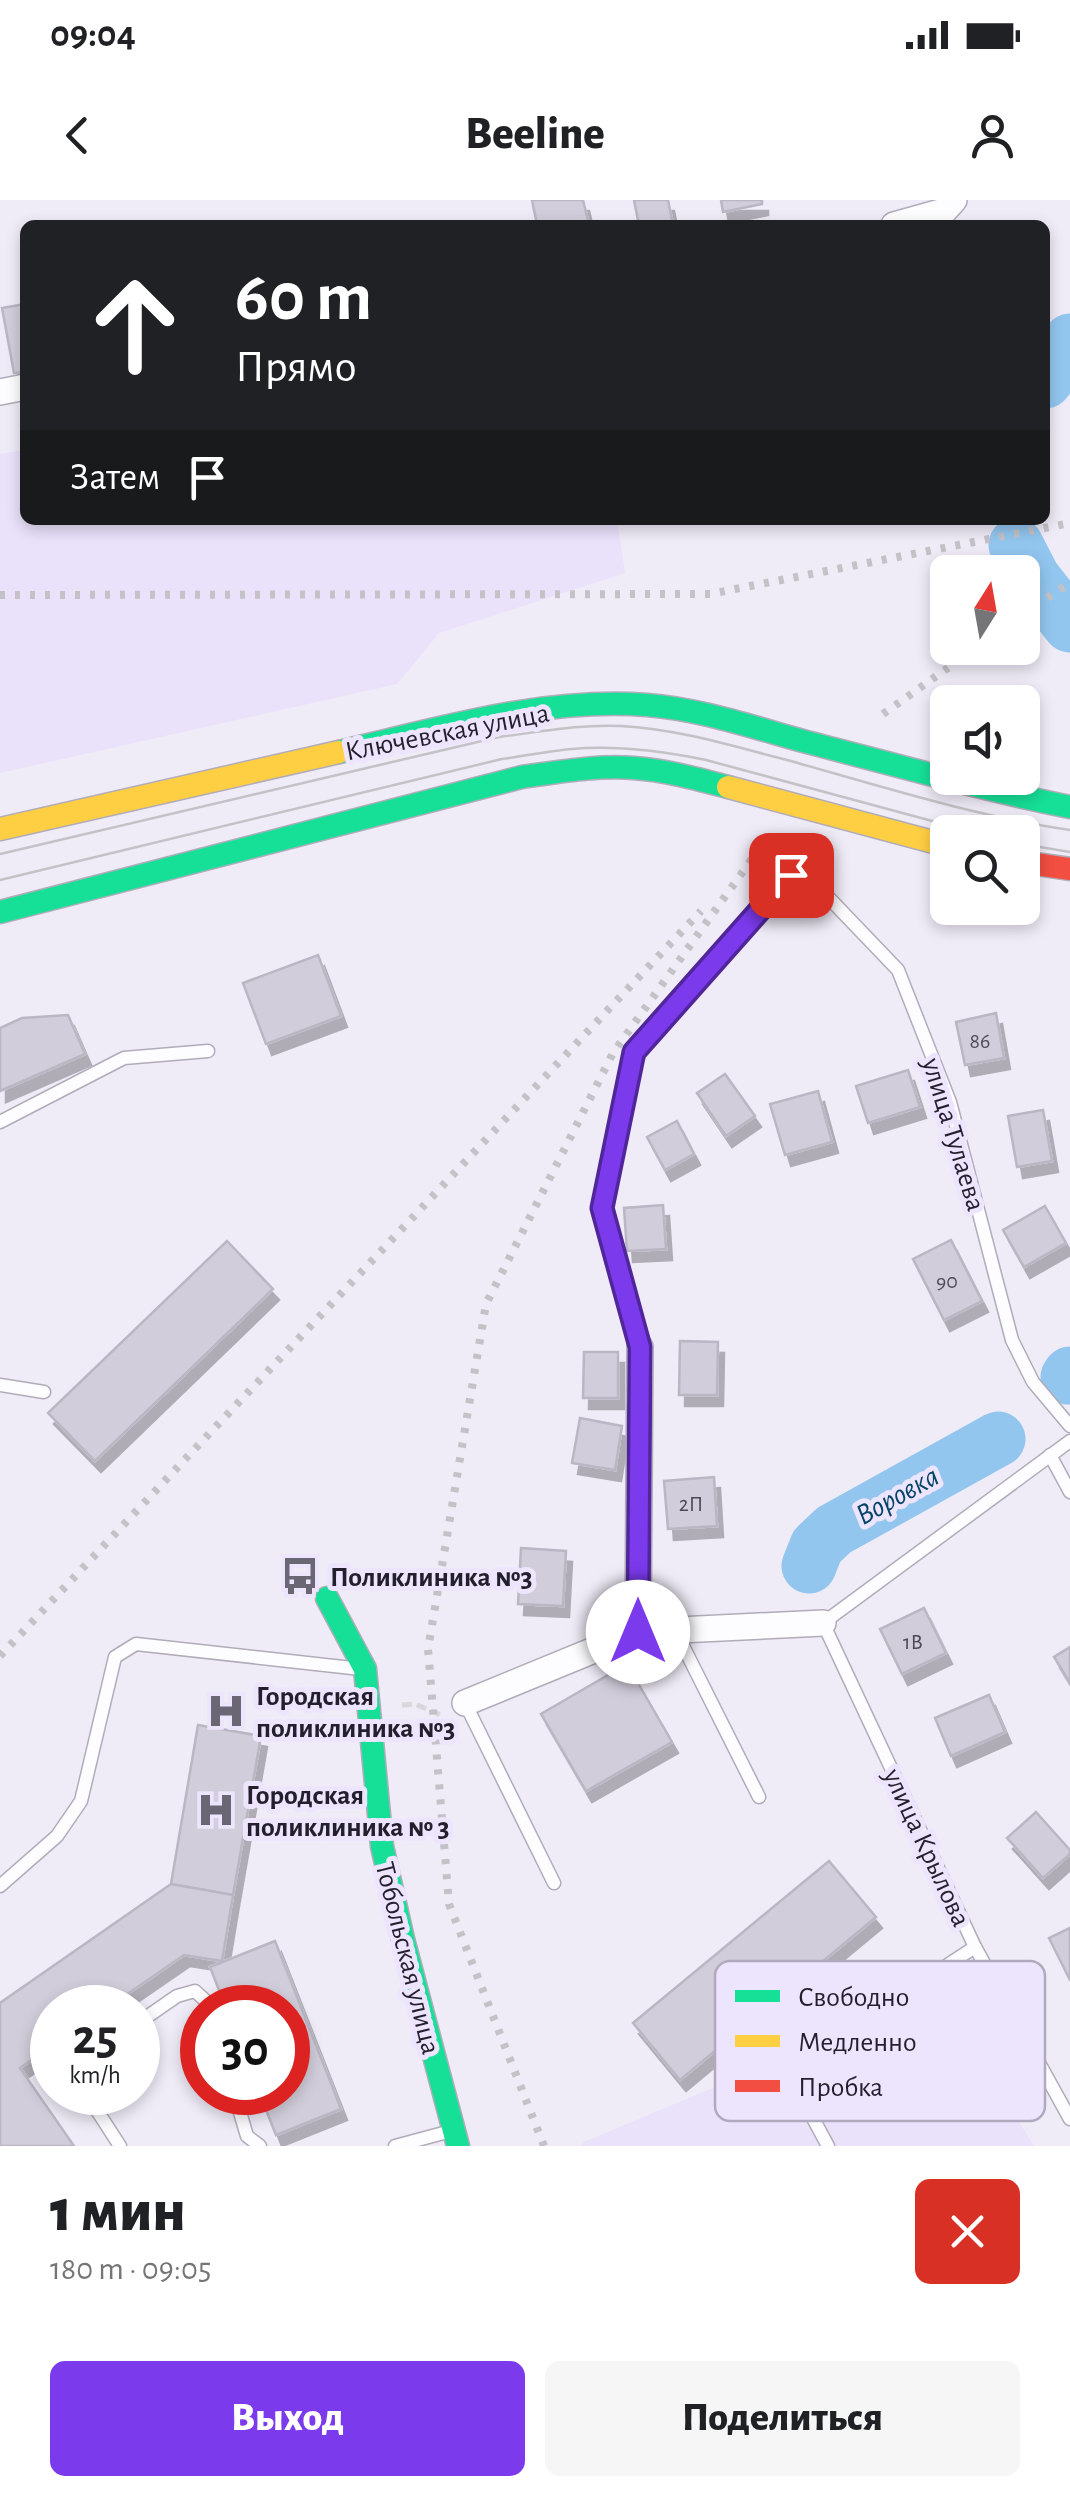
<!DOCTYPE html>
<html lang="ru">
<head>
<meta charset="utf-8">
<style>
	:root { --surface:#fff; --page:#f6f6f6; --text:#202124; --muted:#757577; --accent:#7c3aed }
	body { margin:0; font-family:"Alegreya Sans",sans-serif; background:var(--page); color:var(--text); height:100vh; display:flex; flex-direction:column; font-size:38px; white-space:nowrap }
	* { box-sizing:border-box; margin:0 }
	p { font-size:32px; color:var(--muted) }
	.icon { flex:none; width:55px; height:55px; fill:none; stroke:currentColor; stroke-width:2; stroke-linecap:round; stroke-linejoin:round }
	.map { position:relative; height:1946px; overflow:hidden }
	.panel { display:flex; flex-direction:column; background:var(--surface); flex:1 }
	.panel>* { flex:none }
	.guide { position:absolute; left:20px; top:20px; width:1030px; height:305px; border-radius:15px; box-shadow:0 5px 15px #0003; background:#202124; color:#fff; overflow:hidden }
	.needle { width:65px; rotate:11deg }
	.controls { position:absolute; left:930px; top:355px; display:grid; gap:20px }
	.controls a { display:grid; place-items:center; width:110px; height:110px; border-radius:15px; background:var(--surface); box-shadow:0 5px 15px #0003; font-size:50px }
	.speed { position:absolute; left:30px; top:1785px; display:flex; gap:20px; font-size:50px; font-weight:700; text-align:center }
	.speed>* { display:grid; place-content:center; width:130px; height:130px; border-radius:50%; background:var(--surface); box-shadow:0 5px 15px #0003; line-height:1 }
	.speed small { font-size:25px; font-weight:400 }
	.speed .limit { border:15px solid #d22; background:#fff; color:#111 }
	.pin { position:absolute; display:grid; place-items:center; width:85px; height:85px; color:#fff; margin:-42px; border-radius:20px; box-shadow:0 5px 15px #0006 }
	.me { position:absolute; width:110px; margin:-55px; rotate:0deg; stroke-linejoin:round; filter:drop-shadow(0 0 8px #0008) }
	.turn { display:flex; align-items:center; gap:35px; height:210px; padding:0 50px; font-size:45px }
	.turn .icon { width:130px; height:130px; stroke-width:2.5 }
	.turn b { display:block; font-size:70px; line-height:85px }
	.then { display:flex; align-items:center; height:95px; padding:0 50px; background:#0003; gap:20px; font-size:38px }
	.round { display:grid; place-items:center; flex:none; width:105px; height:105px; border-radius:15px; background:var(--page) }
	.overview { display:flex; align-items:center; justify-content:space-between; height:170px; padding:0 50px }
	h1 { font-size:60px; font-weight:800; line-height:75px }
	.action { display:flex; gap:20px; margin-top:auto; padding:20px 50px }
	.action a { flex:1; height:115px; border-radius:15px; background:var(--accent); color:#fff; font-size:40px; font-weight:800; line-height:115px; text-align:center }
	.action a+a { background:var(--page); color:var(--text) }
	.status { display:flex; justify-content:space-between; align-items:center; height:70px; padding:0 50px; background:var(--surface); direction:ltr }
	.status svg { height:28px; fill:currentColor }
	header { display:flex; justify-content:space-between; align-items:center; height:130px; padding:0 50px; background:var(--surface); font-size:45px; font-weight:800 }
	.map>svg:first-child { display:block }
	.built { fill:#eae1fb }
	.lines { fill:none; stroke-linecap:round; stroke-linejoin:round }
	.river { stroke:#92c6ef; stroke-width:55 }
	.building { fill:#d1cdda; stroke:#bbb6c3; stroke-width:2.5; filter:url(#shadow) }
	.lane-casing { stroke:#b1acb9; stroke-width:15 }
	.street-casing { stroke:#b1acb9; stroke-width:28 }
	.fast-casing { stroke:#b1acb9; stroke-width:25 }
	.slow-casing { stroke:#b1acb9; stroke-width:25 }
	.jam-casing { stroke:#b1acb9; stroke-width:25 }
	.path { stroke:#d9d7db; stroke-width:5; stroke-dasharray:10 5; stroke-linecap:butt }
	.lane { stroke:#fdfcfe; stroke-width:12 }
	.street { stroke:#fdfcfe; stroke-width:25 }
	.fast { stroke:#16e098; stroke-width:22 }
	.slow { stroke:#ffcf43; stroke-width:22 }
	.jam { stroke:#f24e42; stroke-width:22 }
	.tram { stroke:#c4c2c6; stroke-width:2.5 }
	.rail { stroke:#c4c2c6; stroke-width:8; stroke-dasharray:5 10; stroke-linecap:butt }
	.route-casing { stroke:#51269a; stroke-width:25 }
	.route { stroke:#7c3aed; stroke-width:18 }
	.labels { text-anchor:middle; stroke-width:10; stroke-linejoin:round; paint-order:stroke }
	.number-label { font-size:22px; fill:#4f4a58 }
	.street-label { font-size:28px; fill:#241f2d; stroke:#ede5fd }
	.poi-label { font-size:28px; font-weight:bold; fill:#241f2d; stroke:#ede5fd; text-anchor:start }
	.water-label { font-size:30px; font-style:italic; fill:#064467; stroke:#ede5fd }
	.key { fill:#ede5fd; stroke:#b1aabf; stroke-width:2.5 }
	.key-label { font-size:28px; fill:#241f2d }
</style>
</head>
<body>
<div class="status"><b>09:04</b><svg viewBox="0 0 49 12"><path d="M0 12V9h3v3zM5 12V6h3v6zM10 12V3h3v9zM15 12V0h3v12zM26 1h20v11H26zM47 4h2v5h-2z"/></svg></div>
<header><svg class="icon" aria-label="back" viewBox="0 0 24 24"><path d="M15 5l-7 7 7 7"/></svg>Beeline<svg class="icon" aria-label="person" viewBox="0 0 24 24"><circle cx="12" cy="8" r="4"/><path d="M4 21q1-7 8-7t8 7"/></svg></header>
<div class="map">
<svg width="1070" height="1946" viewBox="0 0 1070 1946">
	<defs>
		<filter id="shadow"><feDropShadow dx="6" dy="11" stdDeviation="0" flood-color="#0004"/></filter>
	</defs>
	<rect width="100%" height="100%" fill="#efebf7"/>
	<!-- built -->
	<g class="built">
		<polygon points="25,250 25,320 617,320 625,373 439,433 397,484 0,573 0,254"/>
		<polygon points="939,1793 1034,1946 581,1946 584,1942"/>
	</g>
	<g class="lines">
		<!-- river -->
		<g class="river">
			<polyline points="1045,181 1066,153 1070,141"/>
			<polyline points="1016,345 1033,378 1070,425"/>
			<polyline points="1068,1177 1070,1174"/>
			<polyline points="809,1366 817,1346 834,1330 998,1239"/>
		</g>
	</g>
	<!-- building -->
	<g class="building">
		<polygon points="532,0 583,0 589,25 537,25"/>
		<polygon points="634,0 668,0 673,25 639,25"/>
		<polygon points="721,0 762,0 762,4 723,12"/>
		<polygon points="25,104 25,172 14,173 2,108"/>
		<polygon points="318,755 341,816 266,844 243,783"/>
		<polygon points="996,813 1004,858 965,865 956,822"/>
		<polygon points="68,815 85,854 0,891 0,828 22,818"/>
		<polygon points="908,870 920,907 868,923 856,886"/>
		<polygon points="725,874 755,916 726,936 697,893"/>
		<polygon points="818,891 832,942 785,955 770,904"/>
		<polygon points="1043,910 1052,961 1017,967 1008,916"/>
		<polygon points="677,921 694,954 665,970 647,937"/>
		<polygon points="663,1005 666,1049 627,1051 624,1008"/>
		<polygon points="1045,1006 1066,1043 1024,1067 1003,1030"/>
		<polygon points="951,1040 982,1101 944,1120 913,1059"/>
		<polygon points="227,1041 273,1089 95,1261 48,1213"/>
		<polygon points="680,1141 718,1142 717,1195 679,1195"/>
		<polygon points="584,1152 618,1152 618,1198 583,1198"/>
		<polygon points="580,1218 622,1226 615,1270 572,1263"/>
		<polygon points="714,1277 717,1326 668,1329 664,1281"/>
		<polygon points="521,1348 566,1351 563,1406 518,1404"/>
		<polygon points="924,1408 946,1453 902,1474 880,1429"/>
		<polygon points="1070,1447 1070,1483 1054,1457"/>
		<polygon points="627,1464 672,1542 586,1591 541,1514"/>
		<polygon points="989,1495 1005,1532 951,1556 935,1518"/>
		<polygon points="198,1525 261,1536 233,1695 171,1684"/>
		<polygon points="1036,1612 1070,1650 1070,1654 1043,1678 1007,1638"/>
		<polygon points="829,1661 876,1717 680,1880 633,1823"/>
		<polygon points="171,1684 233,1695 222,1761 184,1755 107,1808 52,1808 52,1845 20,1868 74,1946 0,1946 0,1803"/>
		<polygon points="1070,1728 1070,1780 1049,1738"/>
		<polygon points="275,1741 341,1909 276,1935 259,1892 288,1892 288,1808 226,1808 210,1767"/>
	</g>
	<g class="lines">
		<!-- lane casing -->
		<g class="lane-casing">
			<g id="lane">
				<polyline points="0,922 124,858 208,851"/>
				<polyline points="640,1147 602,1009 634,852 791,675 829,698 898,770 950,902 1012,1140 1033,1182 1070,1226"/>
				<polyline points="0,1185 44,1192"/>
				<polyline points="1070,1241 823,1423 975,1747 1070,1919"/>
				<polyline points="1050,1255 1070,1292"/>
				<polyline points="675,1430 759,1597"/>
				<polyline points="465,1503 554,1683"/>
				<polyline points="0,1686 57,1636 81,1601 115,1457 136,1444 361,1469"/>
				<polyline points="138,1823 177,1796 195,1791 208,1803 209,1808"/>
				<polyline points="85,1892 120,1946"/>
				<polyline points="234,1892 247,1936 260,1946"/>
				<polyline points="395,1946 451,1931"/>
				<polyline points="828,1946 794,1883 806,1858 975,1747"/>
			</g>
		</g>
		<!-- street casing -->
		<g class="street-casing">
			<g id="street">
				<polyline points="894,25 944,11 954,0"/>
				<polyline points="0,192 25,187"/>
				<polyline points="638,1432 640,1147"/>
				<polyline points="465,1503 638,1432 823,1423"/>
			</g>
		</g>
		<!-- fast casing -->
		<g class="fast-casing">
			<g id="fast">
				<path d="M339 552C439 529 543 497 647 505 700 509 752 527 803 541 892 564 980 589 1070 607"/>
				<path d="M0 712 522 577C559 572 596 565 634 568 665 570 698 579 728 587"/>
				<polyline points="327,1398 365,1469 382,1646 403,1739 458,1946"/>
			</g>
		</g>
		<!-- slow casing -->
		<g class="slow-casing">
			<g id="slow">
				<polyline points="728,587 948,646"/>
				<polyline points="0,629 339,552"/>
			</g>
		</g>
		<!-- jam casing -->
		<g class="jam-casing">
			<polyline id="jam" points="1022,662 1070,669"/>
		</g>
		<!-- path -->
		<polyline class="path" points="402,1505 415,1504 443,1516"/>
		<!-- lane -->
		<use href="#lane" class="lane"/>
		<!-- street -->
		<use href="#street" class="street"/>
		<!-- fast -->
		<use href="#fast" class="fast"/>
		<!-- slow -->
		<use href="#slow" class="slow"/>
		<!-- jam -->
		<use href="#jam" class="jam"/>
		<!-- tram -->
		<g class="tram">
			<polyline points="1022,644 1070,652"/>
			<path d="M0 654 499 537C540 532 580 524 621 526 678 529 732 546 787 560 880 586 974 616 1070 630"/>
			<path d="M0 680 502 559C525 556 549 551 572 549 617 545 662 551 706 560L973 632"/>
		</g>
		<!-- rail -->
		<g class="rail">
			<polyline points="0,395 710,394 1070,323"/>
			<polyline points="1022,414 1070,383"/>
			<polyline points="883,514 976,448"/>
			<polyline points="0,1456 701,711"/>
			<polyline points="544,1946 449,1704 428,1449 486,1104 613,853 759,649"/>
		</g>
	</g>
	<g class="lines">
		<!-- route casing -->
		<g class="route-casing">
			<polyline id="route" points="638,1432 640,1147 602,1008 634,852 791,675"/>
		</g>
		<!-- route -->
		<use href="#route" class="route"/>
	</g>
	<!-- icons -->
	<defs>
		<g id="bus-bare" transform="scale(3)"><path d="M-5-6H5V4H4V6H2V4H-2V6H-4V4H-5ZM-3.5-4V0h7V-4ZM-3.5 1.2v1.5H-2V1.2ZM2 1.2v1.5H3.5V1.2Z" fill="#6b6674" stroke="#ede5fd" stroke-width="2.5" paint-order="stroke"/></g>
		<g id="hospital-bare" transform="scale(3)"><path d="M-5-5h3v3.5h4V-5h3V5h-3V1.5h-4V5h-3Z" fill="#6b6674" stroke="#ede5fd" stroke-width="2.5" paint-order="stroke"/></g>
	</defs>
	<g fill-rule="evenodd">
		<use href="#bus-bare" x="300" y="1376"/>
		<use href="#hospital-bare" x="226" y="1511"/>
		<use href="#hospital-bare" x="216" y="1610"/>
	</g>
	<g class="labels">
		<!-- number labels -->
		<g class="number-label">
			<text x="980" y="848">86</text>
			<text x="947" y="1088">90</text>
			<text x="691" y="1311">2П</text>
			<text x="913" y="1449">1В</text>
		</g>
		<!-- street labels -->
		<g class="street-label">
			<text transform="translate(447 531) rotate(-11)" y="10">Ключевская улица</text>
			<text transform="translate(955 934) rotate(73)" y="10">улица Тулаева</text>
			<text transform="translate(928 1647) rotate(65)" y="10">улица Крылова</text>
			<text transform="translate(409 1758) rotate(76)" y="10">Тобольская улица</text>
		</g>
		<!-- poi labels -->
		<g class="poi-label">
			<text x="330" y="1386">Поликлиника №3</text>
			<text x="256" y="1505">Городская<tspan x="256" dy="32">поликлиника №3</tspan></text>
			<text x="246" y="1604">Городская<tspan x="246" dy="32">поликлиника № 3</tspan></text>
		</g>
		<!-- water labels -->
		<g class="water-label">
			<text transform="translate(897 1295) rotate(-29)" y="10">Воровка</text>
		</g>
	</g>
	<!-- legend -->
	<rect x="715" y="1761" width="330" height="160" rx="15" class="key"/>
	<rect x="735" y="1790" width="45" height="12" fill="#16e098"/>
	<rect x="735" y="1835" width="45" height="12" fill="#ffcf43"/>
	<rect x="735" y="1880" width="45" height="12" fill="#f24e42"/>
	<g class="key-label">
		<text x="798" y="1806">Свободно</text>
		<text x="798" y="1851">Медленно</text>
		<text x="798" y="1896">Пробка</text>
	</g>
</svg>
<div class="controls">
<a><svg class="needle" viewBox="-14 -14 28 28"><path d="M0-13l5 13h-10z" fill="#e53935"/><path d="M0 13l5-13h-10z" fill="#757577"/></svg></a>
<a><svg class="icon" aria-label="sound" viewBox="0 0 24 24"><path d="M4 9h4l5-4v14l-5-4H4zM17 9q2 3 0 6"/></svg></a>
<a><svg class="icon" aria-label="search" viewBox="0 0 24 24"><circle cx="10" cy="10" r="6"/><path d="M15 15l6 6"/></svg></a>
</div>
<div class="speed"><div>25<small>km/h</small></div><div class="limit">30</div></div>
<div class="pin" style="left:791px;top:675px;background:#d93025"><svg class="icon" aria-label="arrive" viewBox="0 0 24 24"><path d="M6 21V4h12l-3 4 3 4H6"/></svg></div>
<svg class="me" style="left:638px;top:1432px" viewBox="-20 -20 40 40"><circle r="19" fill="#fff"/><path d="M0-13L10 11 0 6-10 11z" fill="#7c3aed"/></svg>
<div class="guide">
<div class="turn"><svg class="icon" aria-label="ahead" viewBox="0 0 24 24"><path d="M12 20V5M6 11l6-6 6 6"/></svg><div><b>60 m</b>Прямо</div></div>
<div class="then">Затем<svg class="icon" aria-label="arrive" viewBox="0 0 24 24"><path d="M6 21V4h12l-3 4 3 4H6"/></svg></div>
</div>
</div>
<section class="panel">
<div class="overview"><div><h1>1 мин</h1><p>180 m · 09:05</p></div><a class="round" style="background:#d93025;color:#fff"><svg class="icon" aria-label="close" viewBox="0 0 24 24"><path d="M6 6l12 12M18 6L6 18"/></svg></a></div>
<div class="action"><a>Выход</a><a>Поделиться</a></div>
</section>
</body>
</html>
